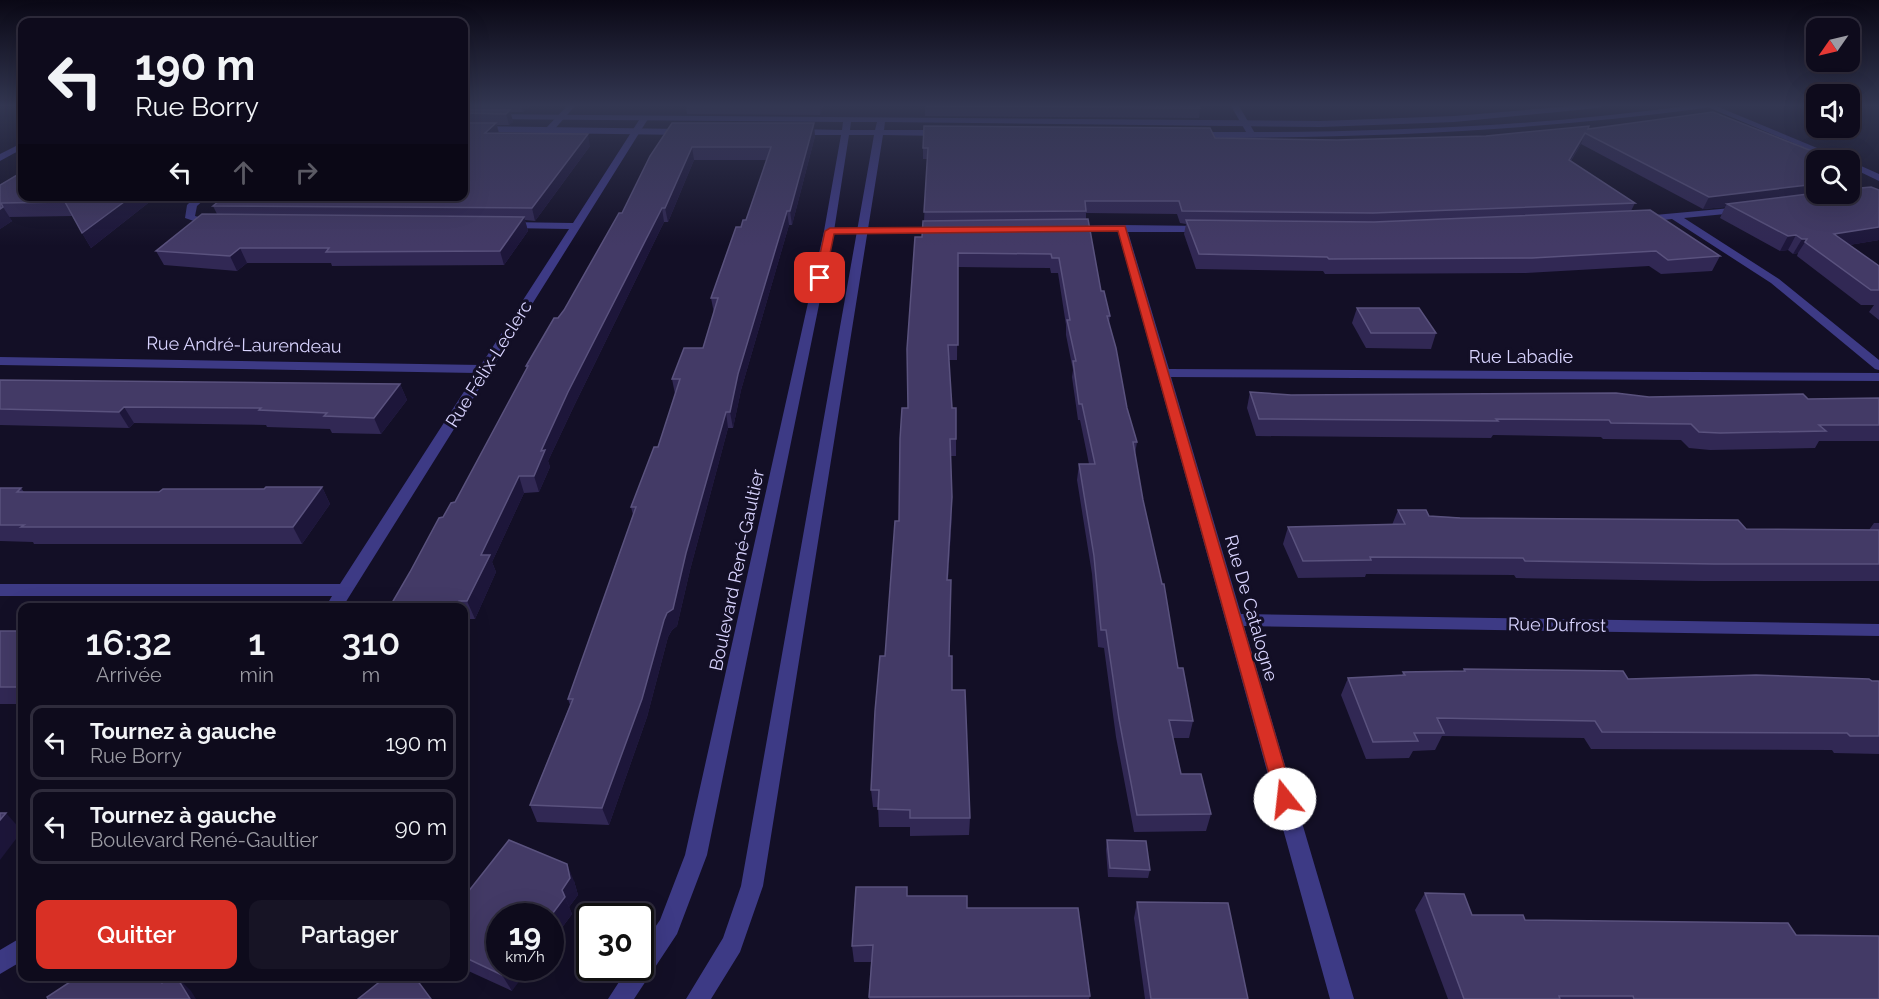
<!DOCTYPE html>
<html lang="fr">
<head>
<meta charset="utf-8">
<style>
	:root { --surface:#0e0b1c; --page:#171425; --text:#f1f3f6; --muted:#9b9ba3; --line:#2e2b3b; --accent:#d93025 }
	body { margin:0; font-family:Raleway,sans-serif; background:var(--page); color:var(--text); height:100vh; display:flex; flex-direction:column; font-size:22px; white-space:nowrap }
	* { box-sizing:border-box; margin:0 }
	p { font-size:20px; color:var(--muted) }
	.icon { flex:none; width:33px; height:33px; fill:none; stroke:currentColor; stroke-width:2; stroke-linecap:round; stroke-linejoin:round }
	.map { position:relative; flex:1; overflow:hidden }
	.panel { position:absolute; left:18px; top:603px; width:450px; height:378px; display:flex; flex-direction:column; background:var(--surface); border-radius:12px; box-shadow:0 6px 24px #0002,0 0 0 2px var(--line) }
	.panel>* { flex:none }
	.hud { position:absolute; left:18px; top:18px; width:450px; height:183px; border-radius:12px; box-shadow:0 6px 24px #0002,0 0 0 2px var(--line); background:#0e0b1c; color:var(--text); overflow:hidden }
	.needle { width:39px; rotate:236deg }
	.buttons { position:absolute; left:1806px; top:18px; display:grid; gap:12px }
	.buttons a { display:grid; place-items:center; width:54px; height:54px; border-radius:12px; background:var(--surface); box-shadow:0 6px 24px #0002,0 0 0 2px var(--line); font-size:30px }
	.speed { position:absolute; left:486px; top:903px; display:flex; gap:12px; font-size:30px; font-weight:700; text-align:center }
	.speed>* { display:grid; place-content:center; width:78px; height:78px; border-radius:50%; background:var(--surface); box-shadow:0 6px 24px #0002,0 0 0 2px var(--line); line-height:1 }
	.speed small { font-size:15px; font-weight:400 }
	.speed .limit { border:3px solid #111; border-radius:9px; background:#fff; color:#111 }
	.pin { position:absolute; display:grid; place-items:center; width:51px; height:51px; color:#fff; margin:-26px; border-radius:12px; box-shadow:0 3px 9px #0006 }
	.me { position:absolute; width:66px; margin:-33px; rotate:344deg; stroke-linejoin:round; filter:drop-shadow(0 0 4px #0008) }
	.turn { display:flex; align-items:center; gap:21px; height:126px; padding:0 18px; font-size:27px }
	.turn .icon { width:78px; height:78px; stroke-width:2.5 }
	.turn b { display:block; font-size:42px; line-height:51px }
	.lanes { display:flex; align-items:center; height:57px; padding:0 18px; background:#0003; justify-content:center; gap:30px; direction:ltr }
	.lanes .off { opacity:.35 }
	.eta { display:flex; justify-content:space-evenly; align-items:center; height:102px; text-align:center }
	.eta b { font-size:36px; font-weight:600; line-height:42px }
	.cta { display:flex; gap:12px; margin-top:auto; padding:12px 18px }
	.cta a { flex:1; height:69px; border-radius:12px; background:var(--accent); color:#fff; font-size:24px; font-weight:600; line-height:69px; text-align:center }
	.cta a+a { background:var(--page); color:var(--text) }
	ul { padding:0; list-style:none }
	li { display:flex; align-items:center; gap:18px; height:75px; margin:0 12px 9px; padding:0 6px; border:3px solid var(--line); border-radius:12px }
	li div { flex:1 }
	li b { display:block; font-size:22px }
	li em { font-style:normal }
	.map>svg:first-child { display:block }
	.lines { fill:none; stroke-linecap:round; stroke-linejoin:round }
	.minor { fill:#3d3a85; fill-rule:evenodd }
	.tertiary { fill:#3d3a85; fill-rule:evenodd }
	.wall { fill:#312854 }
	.shaded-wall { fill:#1d163a }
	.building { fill:#433a66; stroke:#5a527e; stroke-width:1.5 }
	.route { fill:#d93025; stroke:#8d1f18; stroke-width:1.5 }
	.labels { text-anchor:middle; stroke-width:6; stroke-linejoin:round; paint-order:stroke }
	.street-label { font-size:18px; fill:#d9d4ff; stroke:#130f26 }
</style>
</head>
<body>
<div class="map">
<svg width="1879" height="999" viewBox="0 0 1879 999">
	<rect width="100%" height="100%" fill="#130f26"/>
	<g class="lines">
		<!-- minor -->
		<g class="minor">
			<polygon points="567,106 575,106 552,132 546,132 546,128"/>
			<polygon points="1231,106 1239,106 1256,135 1255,137 1249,137"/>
			<polygon points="1705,106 1716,106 1846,160 1834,160"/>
			<polygon points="641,117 648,119 342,608 325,608 332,596 0,596 0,584 340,584 476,373 0,365 0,357 481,365 569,229 507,228 502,225 507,222 573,223"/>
			<polygon points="1850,161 1879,174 1879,181 1850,167"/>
			<polygon points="196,196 208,196 197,206 195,216 217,222 217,226 209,226 185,218 187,205"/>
			<polygon points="1742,207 1747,210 1746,212 1684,218 1779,279 1879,360 1879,370 1875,369 1771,283 1672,219 1644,222 1639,219 1644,216"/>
			<polygon points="1122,225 1203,226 1208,229 1203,232 1128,232 1169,369 1879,373 1879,381 1171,377 1241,614 1879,624 1879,636 1244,626 1354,999 1330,999 1118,232 1071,232 1066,229 1071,226"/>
			<polygon points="942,227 946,228 946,232 829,234 824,231 829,228"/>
			<polygon points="22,937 22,961 0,974 0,950"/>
		</g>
		<!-- tertiary -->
		<g class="tertiary">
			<path d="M1572 106H1602L1598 108 1454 122 1320 127 885 122 884 130H943L947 133 943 136 883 135 763 886 740 952 711 999H686L723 938 741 886 874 135H849L834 231 707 855 677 934 634 999H608L628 968H640V949L660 920 685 855 824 231 841 135H796L792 132 796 129 842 130 843 122 464 119V114L1320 121 1454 116ZM851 122H877L875 130H850Z"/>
			<path d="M1687 106H1709L1705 108C1534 131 1364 138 1192 138L1188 135 1192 132C1358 133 1523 128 1687 106Z"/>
			<polygon points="464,126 685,129 689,132 685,135 464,132"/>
			<polygon points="22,143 22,149 0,161 0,154"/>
		</g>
	</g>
	<!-- wall -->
	<g class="wall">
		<polygon points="464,106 530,106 523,112 510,112 513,122 509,125 497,125 499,133 590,146 535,221 525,220 528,231 504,265 332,266 331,263 247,263 237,271 164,265 156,251 217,214 213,206 464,196"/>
		<polygon points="686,106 823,106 820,115 687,114"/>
		<polygon points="925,106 1200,108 1199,118 925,116"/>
		<polygon points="672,123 815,136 792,225 789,225 741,390 733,428 728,428 690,570 677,626 672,630 668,637 647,717 609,825 537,822 530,805 570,705 568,699 633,515 631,507 658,447 675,394 672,379 703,348 714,313 711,298 741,227 746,220 767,160 694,160 668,222 664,222 573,408 548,461 550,467 539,492 524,493 492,562 496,572 475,619 466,619 464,625 464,608 389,608 443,517 455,502 527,369 526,366 564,310 622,213"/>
		<polygon points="1588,129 1816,194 1879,190 1879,240 1849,245 1879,266 1879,320 1869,312 1874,305 1861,305 1797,256 1798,253 1793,254 1788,250 1780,251 1720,218 1725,207 1703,209 1581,144 1571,161 1635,203 1631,211 1720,256 1712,271 1661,274 1649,266 1526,273 1325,274 1323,271 1196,269 1184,234 1186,224 1180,223 1177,214 1086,213 1086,219 1101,291 1110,316 1109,323 1127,408 1137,442 1135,454 1143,500 1178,668 1193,721 1189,738 1173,738 1181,774 1211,814 1206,831 1134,832 1116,737 1104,648 1098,647 1092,574 1077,480 1079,464 1089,464 1080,420 1078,420 1072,377 1073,370 1066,335 1066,325 1058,273 1051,273 1050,268 958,267 957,360 949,360 952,408 956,408 956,456 951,456 952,514 948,580 950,656 952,690 970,818 969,835 910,836 910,827 879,827 878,807 873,807 871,790 899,521 908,408 924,221 927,159 923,159 923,148 1215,138 1337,140 1486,136"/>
		<polygon points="0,185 157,196 91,248 72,216 9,217 12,221 0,229"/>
		<polygon points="1357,308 1436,333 1431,349 1366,348 1352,323"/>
		<polygon points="0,380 400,384 407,400 381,434 332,433 330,429 267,427 266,425 134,423 129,428 0,425"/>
		<polygon points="1250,392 1291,395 1808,399 1879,398 1879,441 1819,441 1815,448 1710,450 1689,448 1681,440 1603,439 1601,437 1493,435 1491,438 1256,436 1247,408"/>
		<polygon points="322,487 330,504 302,544 34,544 33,542 0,541 0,488 21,488 24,492 159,492"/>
		<polygon points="1398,510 1429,516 1746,529 1869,530 1874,523 1879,523 1879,581 1703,581 1516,578 1514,575 1366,574 1365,577 1298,578 1283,544 1288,527 1392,525"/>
		<rect x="0" y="631" width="22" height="73"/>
		<polygon points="1464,669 1628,679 1879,681 1879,754 1834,753 1832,750 1591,749 1584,738 1442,736 1435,750 1413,751 1409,758 1366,759 1341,695 1348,678 1402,675 1403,672 1463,671"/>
		<polygon points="1107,840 1150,870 1148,878 1108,877 1106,849"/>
		<polygon points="574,881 578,895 569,907 572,914 550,944 550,916 500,916 512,991 464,969 464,897"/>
		<polygon points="1425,893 1472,915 1525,920 1796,935 1879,999 1448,999 1415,910"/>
		<polygon points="907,896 967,908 1090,996 1089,999 869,999 871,962 854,962 852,946"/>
		<polygon points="1137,902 1248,999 1145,999 1134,918"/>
	</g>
	<!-- shaded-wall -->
	<g class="shaded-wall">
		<polygon points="521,106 530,106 523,112"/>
		<polygon points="820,106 823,106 820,115"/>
		<polygon points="510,110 513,122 509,125 506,114"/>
		<polygon points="496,123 499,134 485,133"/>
		<polygon points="814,123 815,136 792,225 790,211"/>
		<polygon points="1585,133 1581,144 1564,171 1569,160"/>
		<polygon points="588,134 590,146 535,221 532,208"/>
		<polygon points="692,147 694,160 668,222 665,208"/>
		<polygon points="1816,184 1816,194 1727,204 1725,207 1703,209 1709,197"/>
		<polygon points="132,196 157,196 91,248 82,233"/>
		<polygon points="3,207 12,221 0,229 0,209"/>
		<polygon points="662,208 664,222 573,408 548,461 550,467 539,492 534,476 541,451 568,392"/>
		<polygon points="787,211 789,225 741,390 733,428 730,412 738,374"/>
		<polygon points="524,217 528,231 504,265 500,251"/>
		<polygon points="1879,227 1879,240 1825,249 1834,234"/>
		<polygon points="1796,235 1788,250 1780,251 1788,236"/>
		<polygon points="1802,239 1807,239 1798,253 1793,254"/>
		<polygon points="240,248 247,263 237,271 230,256"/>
		<polygon points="400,384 407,400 381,434 374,418"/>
		<polygon points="124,407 134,423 129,428 119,412"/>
		<polygon points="726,412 728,428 690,570 677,626 672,630 668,637 647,717 609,825 602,808 686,553"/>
		<polygon points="519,476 524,493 492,562 496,572 475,619 467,601 481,555"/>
		<polygon points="322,487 330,504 302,544 293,527"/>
		<polygon points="952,497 952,514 947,597 947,580"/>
		<polygon points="459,601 462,608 456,608"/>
		<polygon points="464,612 466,619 464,625"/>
		<polygon points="6,813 22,831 0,860 0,820"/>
		<polygon points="567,864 574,881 578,895 569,907 562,890"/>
		<polygon points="565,897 572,914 550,944 550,917"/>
		<polygon points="508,968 529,968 512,991 502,975"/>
		<polygon points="158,976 165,976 178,999 162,983"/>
		<polygon points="176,976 191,991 196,999 190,999"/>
	</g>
	<!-- building -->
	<g class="building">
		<polygon points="925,106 1199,106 1200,108"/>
		<polygon points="464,110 510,110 506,114 464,113"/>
		<polygon points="1713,112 1835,160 1816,160 1816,184 1709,197 1585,133 1569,160 1635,203 1373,213 1182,211 1179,201 1085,201 1086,211 924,212 928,148 923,148 924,126 1210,128 1215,138 1337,140 1486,136 1589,126 1588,129"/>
		<polygon points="464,123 496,123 485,133 588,134 532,208 213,206 225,196 464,196"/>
		<polygon points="672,123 814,123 790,211 787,211 738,374 730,412 726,412 686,553 673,609 667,613 664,620 642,699 602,808 530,805 573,699 568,699 636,507 631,507 654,447 658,447 680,379 672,379 684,348 703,348 718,298 711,298 736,227 741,227 743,220 746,220 771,147 692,147 665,208 662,208 568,392 541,451 545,450 534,476 519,476 481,555 490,555 467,601 459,601 456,608 389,608 410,572 439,518 443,517 451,503 455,502 528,366 526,366 554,318 558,318 564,310 619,213 622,213 650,156"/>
		<polygon points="22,172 22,196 132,196 82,233 65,202 1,203 3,207 0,209 0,185"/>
		<polygon points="1871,187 1879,190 1879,227 1834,234 1879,266 1879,290 1871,290 1805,242 1807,239 1802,239 1796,235 1788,236 1727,204 1816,193 1850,194 1850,189"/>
		<polygon points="1650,210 1720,256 1668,260 1656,251 1532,258 1329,259 1327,257 1199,254 1186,220 1374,222"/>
		<polygon points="202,214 524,217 500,251 326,252 329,248 240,248 230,256 156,251"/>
		<polygon points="1088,219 1101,291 1104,291 1110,316 1107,316 1116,348 1127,408 1137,442 1133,442 1143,500 1162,584 1164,584 1178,668 1183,668 1193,721 1169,720 1181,774 1201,774 1211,814 1137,815 1119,719 1106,630 1101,630 1094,556 1079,464 1095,464 1082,404 1079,404 1073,361 1076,361 1067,320 1070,320 1059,258 1052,258 1051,254 958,253 958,345 948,345 952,408 956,408 956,439 950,439 952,497 947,580 951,580 949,656 952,656 952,690 965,690 970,818 910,818 910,810 878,809 879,790 871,790 875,711 880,656 885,656 895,521 899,521 900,439 902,408 908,408 907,349 915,237 922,237 923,221"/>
		<polygon points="1357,308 1419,308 1436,333 1371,333"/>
		<polygon points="0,380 400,384 374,418 324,416 327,413 259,410 261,408 124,407 119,412 0,409"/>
		<polygon points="1250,392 1291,395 1616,393 1649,397 1803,394 1808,399 1879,398 1879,425 1819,425 1826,431 1720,433 1699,432 1691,424 1611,423 1609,420 1496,419 1498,421 1259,419"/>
		<polygon points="266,487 322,487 293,527 21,527 24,525 0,525 0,488 21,488 17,492 159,492 163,489 264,489"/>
		<polygon points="1398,510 1426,510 1429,516 1460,518 1738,520 1746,529 1879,530 1879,564 1714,564 1525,561 1523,558 1370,557 1371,560 1303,561 1288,527 1405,524"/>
		<rect x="0" y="631" width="22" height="56"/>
		<polygon points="1464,669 1623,671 1628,679 1756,675 1869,679 1872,681 1879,681 1879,736 1850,736 1847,733 1602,732 1595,721 1437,718 1444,733 1414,733 1418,741 1373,742 1348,678 1405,675 1403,672 1465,671"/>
		<polygon points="0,813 6,813 0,820"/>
		<polygon points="509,840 567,864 570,878 562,890 565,897 550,917 500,916 500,968 508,968 502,975 464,957 464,897"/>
		<polygon points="1107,840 1146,841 1150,870 1110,868"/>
		<polygon points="856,887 907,887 907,896 967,896 967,908 1078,908 1090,996 869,997 873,945 852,946"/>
		<polygon points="1425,893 1464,894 1472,915 1523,915 1525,920 1788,923 1796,935 1879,936 1879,999 1634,999 1633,996 1559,996 1560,999 1464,999"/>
		<polygon points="1137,902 1228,903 1248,999 1151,999"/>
		<polygon points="79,976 158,976 162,983 172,976 176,976 190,999 48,999 47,997"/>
		<polygon points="387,976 414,976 431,999 358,999"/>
	</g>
	<!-- sky -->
	<linearGradient id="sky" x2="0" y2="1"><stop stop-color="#0a0815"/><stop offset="0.43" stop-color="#333752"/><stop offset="1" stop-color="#333752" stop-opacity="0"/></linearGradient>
	<rect width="1879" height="246" fill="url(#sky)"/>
	<!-- route -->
	<polygon class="route" points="1125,226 1294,799 1292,804 1285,806 1279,804 1276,799 1118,231 834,234 825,278 820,281 815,278 825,231 830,228"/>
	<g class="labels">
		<!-- street labels -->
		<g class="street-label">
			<text transform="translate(244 345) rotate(1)" y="6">Rue André-Laurendeau</text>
			<text x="1521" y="363">Rue Labadie</text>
			<text transform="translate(489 364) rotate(-58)" y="6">Rue Félix-Leclerc</text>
			<text transform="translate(737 570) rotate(-78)" y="6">Boulevard René-Gaultier</text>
			<text transform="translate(1251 608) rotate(74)" y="6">Rue De Catalogne</text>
			<text transform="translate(1557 625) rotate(1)" y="6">Rue Dufrost</text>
		</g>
	</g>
</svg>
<div class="buttons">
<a><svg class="needle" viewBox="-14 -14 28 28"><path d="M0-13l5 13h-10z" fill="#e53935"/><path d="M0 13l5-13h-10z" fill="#9b9ba3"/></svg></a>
<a><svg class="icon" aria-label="sound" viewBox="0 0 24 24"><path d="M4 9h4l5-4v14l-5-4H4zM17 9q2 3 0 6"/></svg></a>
<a><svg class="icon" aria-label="search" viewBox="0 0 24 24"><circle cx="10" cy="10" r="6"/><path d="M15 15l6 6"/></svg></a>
</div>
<div class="speed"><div>19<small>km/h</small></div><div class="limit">30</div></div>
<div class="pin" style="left:820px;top:278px;background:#d93025"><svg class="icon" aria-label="arrive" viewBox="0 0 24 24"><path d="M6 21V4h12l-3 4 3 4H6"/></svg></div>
<svg class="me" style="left:1285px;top:799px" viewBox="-20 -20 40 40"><circle r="19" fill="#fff"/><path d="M0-13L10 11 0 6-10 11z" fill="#d93025"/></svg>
<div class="hud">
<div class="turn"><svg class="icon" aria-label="left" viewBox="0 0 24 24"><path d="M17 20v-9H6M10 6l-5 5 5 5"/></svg><div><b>190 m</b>Rue Borry</div></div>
<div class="lanes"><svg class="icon" aria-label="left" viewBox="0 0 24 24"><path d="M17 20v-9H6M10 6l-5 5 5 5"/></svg><svg class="icon off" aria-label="ahead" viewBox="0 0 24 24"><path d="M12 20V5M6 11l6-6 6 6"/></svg><svg class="icon off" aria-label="right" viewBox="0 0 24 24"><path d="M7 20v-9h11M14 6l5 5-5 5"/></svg></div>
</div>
<section class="panel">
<div class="eta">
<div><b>16:32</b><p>Arrivée</p></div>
<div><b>1</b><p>min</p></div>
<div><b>310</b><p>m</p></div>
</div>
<ul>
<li><svg class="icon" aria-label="left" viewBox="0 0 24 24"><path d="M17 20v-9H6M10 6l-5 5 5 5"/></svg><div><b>Tournez à gauche</b><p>Rue Borry</p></div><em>190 m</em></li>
<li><svg class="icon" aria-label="left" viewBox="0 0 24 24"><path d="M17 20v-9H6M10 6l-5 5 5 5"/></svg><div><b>Tournez à gauche</b><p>Boulevard René-Gaultier</p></div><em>90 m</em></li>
</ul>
<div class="cta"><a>Quitter</a><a>Partager</a></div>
</section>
</div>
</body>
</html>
